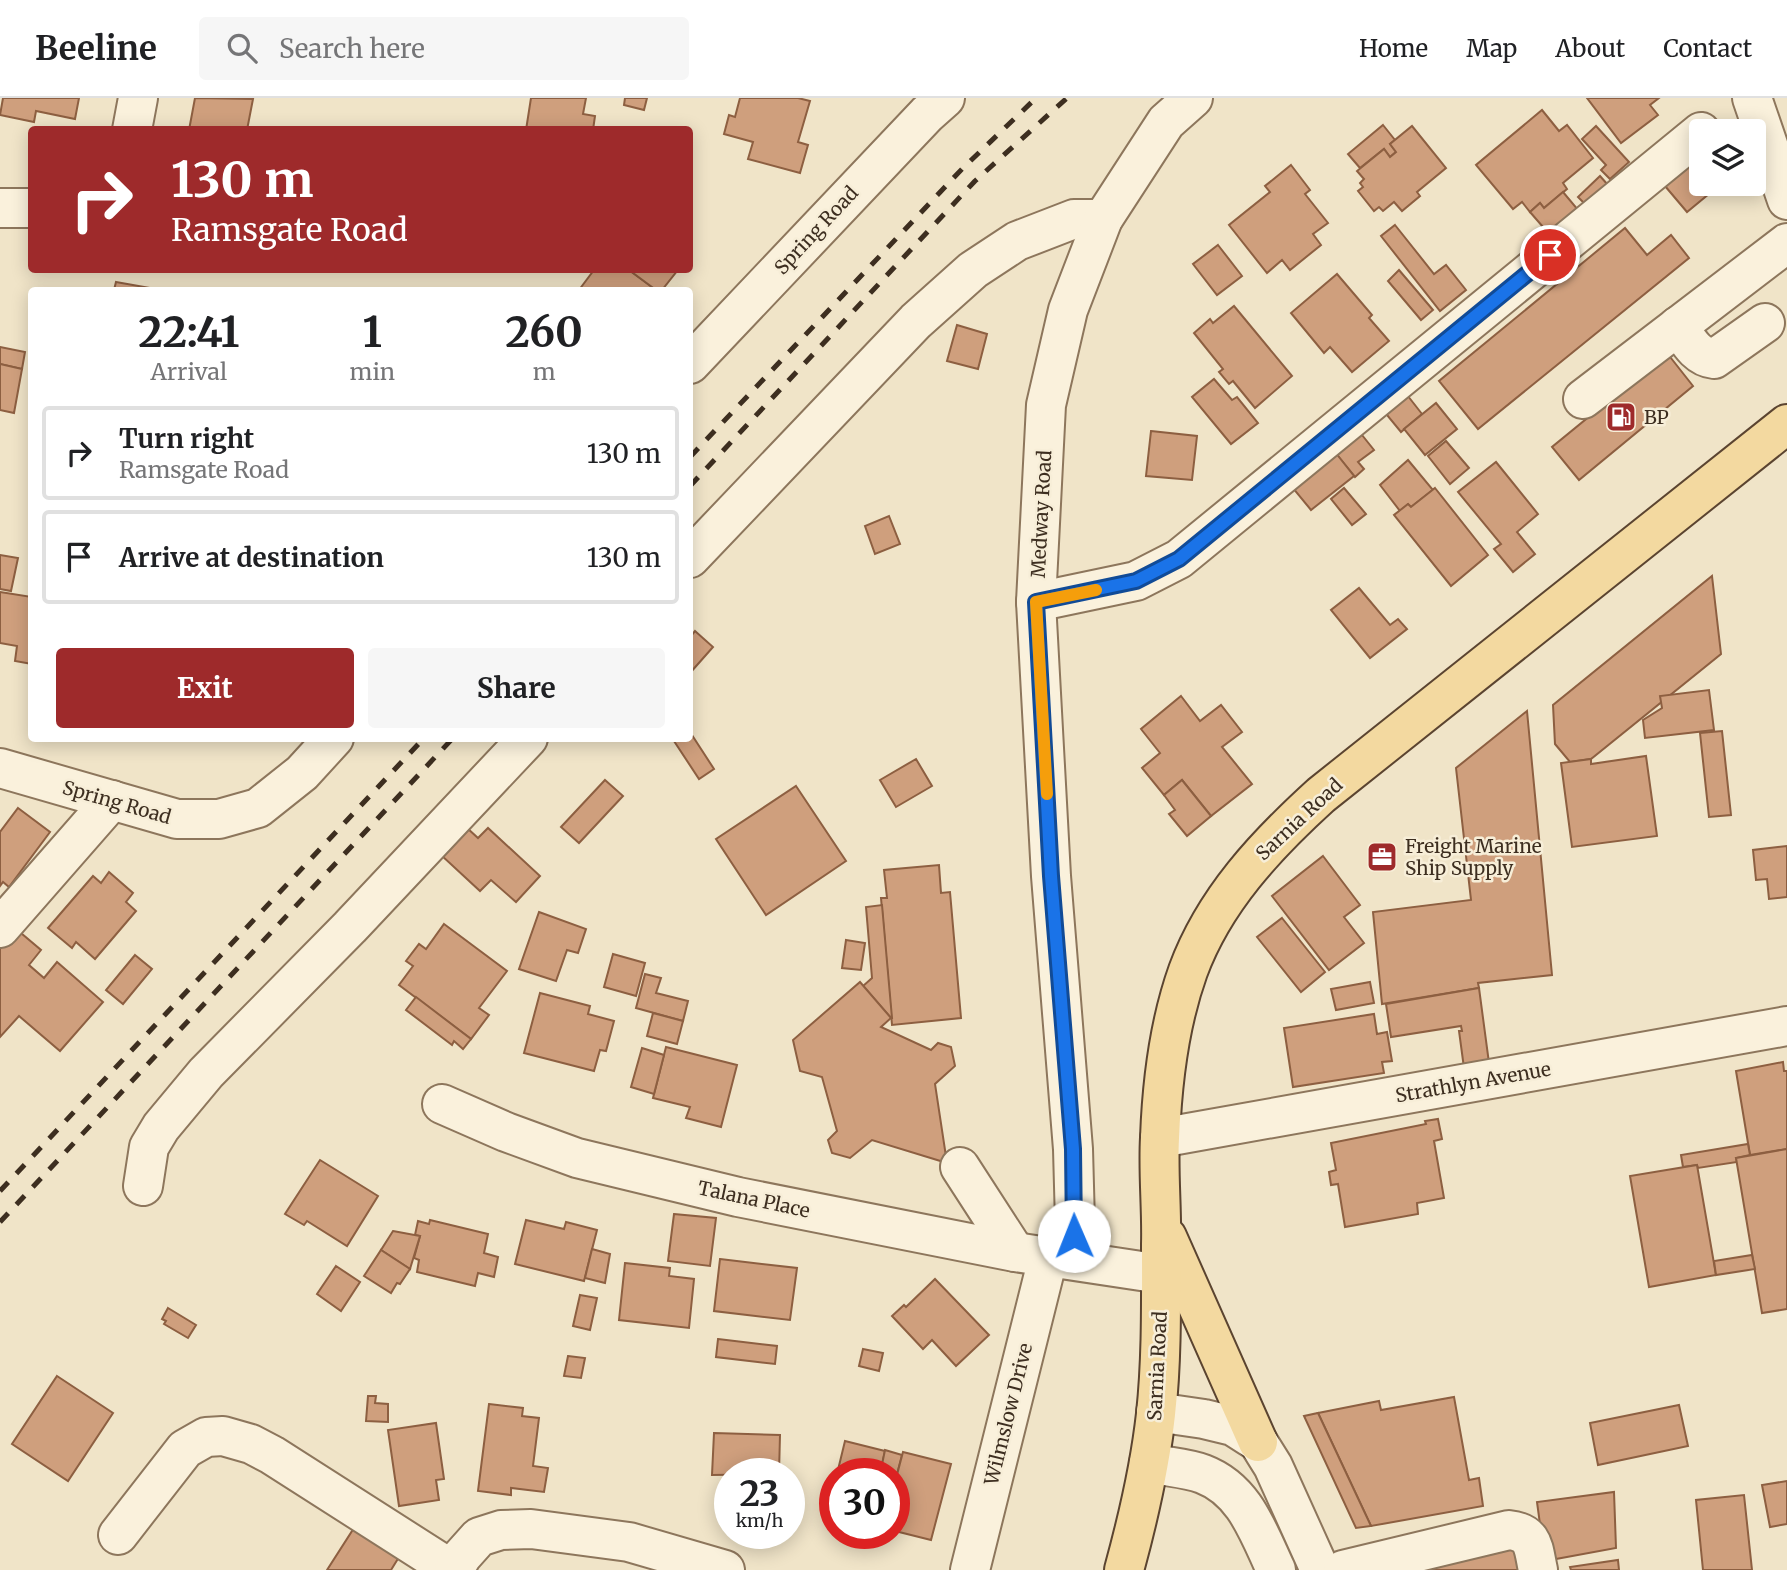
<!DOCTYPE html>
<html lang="en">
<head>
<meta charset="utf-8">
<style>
	:root { --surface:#fff; --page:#f6f6f6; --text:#202124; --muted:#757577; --line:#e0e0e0; --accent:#9e2a2b }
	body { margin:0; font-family:Merriweather,serif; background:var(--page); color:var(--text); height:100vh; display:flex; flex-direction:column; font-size:26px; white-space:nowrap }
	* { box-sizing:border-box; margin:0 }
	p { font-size:23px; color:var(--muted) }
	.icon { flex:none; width:38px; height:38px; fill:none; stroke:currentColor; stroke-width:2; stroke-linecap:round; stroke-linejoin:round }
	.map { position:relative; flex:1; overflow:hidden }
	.details { position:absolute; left:28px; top:189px; width:665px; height:455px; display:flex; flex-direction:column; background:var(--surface); border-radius:7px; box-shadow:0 4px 18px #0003 }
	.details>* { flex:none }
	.top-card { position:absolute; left:28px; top:28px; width:665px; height:147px; border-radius:7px; box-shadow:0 4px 18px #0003; background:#9e2a2b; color:#fff; overflow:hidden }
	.buttons { position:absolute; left:1689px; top:21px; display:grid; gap:14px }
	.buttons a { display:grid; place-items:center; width:77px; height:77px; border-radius:7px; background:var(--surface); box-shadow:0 4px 18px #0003; font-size:35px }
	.speed { position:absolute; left:714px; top:1360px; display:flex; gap:14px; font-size:35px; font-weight:700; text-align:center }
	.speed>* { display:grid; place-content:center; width:91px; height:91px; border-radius:50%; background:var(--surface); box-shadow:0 4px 18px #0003; line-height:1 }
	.speed small { font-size:18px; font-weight:400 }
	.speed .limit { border:10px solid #d22; background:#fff; color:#111 }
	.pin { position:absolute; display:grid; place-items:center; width:60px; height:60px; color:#fff; margin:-30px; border:4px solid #fff; border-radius:50%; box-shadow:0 2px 7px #0007 }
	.me { position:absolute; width:77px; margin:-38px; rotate:359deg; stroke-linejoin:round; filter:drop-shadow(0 0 5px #0008) }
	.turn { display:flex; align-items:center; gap:24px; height:147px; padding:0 28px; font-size:32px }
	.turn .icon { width:91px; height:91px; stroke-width:2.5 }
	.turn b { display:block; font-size:49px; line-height:60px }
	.eta { display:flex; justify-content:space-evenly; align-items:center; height:119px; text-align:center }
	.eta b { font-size:42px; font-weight:700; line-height:49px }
	.button { display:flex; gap:14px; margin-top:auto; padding:14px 28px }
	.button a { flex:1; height:80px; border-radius:7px; background:var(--accent); color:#fff; font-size:28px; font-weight:700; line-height:80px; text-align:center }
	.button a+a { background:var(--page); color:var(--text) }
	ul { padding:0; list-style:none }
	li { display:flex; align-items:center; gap:21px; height:94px; margin:0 14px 10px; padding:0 14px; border:4px solid var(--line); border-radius:7px }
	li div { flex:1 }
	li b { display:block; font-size:26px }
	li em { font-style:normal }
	header { display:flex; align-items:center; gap:42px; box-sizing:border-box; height:98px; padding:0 35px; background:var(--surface); border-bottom:2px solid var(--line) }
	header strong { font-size:33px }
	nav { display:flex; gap:38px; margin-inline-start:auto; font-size:24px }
	.search { width:490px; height:63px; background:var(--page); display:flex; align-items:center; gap:18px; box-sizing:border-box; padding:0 24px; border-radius:7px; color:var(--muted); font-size:26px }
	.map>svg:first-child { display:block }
	.building { fill:#cf9f7d; stroke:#8d5f41; stroke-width:2 }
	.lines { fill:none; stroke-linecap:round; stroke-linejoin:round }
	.minor-casing { stroke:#8d765c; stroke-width:42 }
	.major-casing { stroke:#5b4430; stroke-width:42 }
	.minor { stroke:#faf1dc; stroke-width:38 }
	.major { stroke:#f3d9a0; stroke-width:38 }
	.rail { stroke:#3d2e20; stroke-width:5; stroke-dasharray:12 12; stroke-linecap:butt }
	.route-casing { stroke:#114b97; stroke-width:18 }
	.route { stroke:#1a73e8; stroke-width:12 }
	.slow { stroke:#f59e0b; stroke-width:12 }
	.labels { text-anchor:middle; stroke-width:5; stroke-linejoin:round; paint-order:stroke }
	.street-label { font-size:19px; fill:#3d2e20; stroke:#f7eed8 }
	.poi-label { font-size:19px; fill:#3d2e20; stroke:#f7eed8; text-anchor:start }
</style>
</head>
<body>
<header>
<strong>Beeline</strong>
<div class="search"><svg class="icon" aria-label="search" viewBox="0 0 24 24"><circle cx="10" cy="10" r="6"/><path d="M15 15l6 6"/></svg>Search here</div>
<nav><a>Home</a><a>Map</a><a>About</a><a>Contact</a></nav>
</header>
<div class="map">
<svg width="1787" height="1472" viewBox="0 0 1787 1472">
	<rect width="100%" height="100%" fill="#f0e4c8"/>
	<!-- building -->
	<g class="building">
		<polygon points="3,0 79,0 75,21 36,13 34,24 0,17"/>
		<polygon points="195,0 253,1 247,32 189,32"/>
		<polygon points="531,0 586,0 583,16 595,18 593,32 526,32"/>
		<polygon points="625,0 647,0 644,12 624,7"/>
		<polygon points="740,0 798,0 810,3 798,44 808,47 800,75 748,61 753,44 724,36 729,17 735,19"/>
		<polygon points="1587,0 1659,0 1650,7 1658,17 1621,45"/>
		<polygon points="1542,12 1559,33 1567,27 1593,60 1563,85 1567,91 1544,110 1540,105 1530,114 1522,104 1513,111 1476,67"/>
		<polygon points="1383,27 1395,42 1390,46 1396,54 1390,59 1384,51 1360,70 1348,56"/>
		<polygon points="1412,28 1446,70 1417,94 1420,98 1402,113 1394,104 1383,113 1379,109 1374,113 1358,93 1363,89 1360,85 1364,81 1357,73 1384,51 1390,59 1396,54 1390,46"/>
		<polygon points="1596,28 1629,64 1610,81 1601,72 1606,67 1582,41"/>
		<polygon points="1701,58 1701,86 1721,86 1687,114 1665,88"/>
		<polygon points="1291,67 1310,92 1305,96 1328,125 1313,136 1321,147 1290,172 1282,162 1267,175 1229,127 1270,94 1265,88"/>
		<polygon points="1600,78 1608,87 1586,107 1578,99"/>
		<polygon points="1563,94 1579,113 1550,137 1530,114 1540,105 1544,110"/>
		<polygon points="1395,127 1434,176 1446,167 1466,192 1440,213 1381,138"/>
		<polygon points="1625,130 1647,157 1671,137 1689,160 1478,331 1439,283"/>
		<polygon points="1218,147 1242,178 1217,197 1193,166"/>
		<polygon points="594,172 629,172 656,192 579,192"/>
		<polygon points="629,172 676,172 677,173 662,192 656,192"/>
		<polygon points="1399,172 1433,212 1421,222 1388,183"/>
		<polygon points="1337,176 1372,217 1369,220 1389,243 1352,274 1330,249 1324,255 1291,215"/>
		<polygon points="116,184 161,192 114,192"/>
		<polygon points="1234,208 1292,278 1255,310 1233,283 1229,286 1219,274 1223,271 1194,235 1210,221 1213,225"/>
		<polygon points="957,227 987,236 978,271 947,263"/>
		<polygon points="0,249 25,254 22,271 0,266"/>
		<polygon points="1667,255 1693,288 1579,382 1552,349"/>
		<polygon points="0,266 22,271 14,315 0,312"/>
		<polygon points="1214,281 1232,302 1237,299 1258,325 1231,346 1192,299"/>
		<polygon points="1404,293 1422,316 1401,334 1382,311"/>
		<polygon points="1436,305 1457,331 1425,357 1404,331"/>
		<polygon points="1358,332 1374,352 1358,364 1364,371 1355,379 1333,352"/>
		<polygon points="1151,333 1197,338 1192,382 1146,378"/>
		<polygon points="1446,343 1469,370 1450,386 1428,358"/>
		<polygon points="1335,354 1354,378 1311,412 1292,389"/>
		<polygon points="1408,362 1433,392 1411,409 1408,406 1400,413 1380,387"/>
		<polygon points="1496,364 1538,416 1517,434 1535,456 1513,474 1494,451 1501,446 1458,394"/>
		<polygon points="1344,390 1366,416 1352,427 1331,401"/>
		<polygon points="1435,390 1488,457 1451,488 1394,417 1408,406 1411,409"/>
		<polygon points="889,418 900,446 875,456 865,428"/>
		<polygon points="0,457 18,460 11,493 0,491"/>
		<polygon points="1712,478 1721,556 1591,661 1570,664 1555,646 1553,607"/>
		<polygon points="1359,490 1390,527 1398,521 1407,531 1370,560 1331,512"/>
		<polygon points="0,494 32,499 32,566 15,563 17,548 0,545"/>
		<polygon points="695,533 713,549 690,575 690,539"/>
		<polygon points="1709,592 1714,632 1645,640 1643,622 1662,610 1660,598"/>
		<polygon points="1181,598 1200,623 1221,607 1242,634 1222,649 1252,686 1211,718 1182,682 1164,697 1142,670 1160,655 1141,631"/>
		<polygon points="1527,613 1552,877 1478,885 1479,890 1382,906 1373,814 1471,802 1456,670"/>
		<polygon points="1722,633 1731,717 1709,719 1700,635"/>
		<polygon points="690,634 714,671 699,681 672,640 690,640"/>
		<polygon points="1646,658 1657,738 1572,749 1561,665 1591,661 1591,666"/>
		<polygon points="916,661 932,688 896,709 880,682"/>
		<polygon points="605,682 623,698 579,745 561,729"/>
		<polygon points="1182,682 1211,718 1187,738 1169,716 1175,712 1164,697"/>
		<polygon points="796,688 846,763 766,817 716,741"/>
		<polygon points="18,710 50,734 9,789 3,784 0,788 0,734"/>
		<polygon points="466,729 478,740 488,730 540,778 516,804 491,782 480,793 441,757"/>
		<polygon points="1787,748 1787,799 1769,801 1767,781 1756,782 1753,752"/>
		<polygon points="1323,758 1360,807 1344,819 1364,845 1329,872 1272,798"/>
		<polygon points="939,767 941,795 950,794 961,920 892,927 881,800 887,800 884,772"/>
		<polygon points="109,774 133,795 126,804 136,813 95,861 76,844 72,850 48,830 93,778 101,785"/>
		<polygon points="882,807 892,920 891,920 863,888 872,880 866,809"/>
		<polygon points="539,814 586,831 578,855 567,852 556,883 519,871"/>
		<polygon points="1282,820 1325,874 1301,894 1257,839"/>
		<polygon points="444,826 507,873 479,910 489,917 471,941 399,887 413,868 406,863 419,846 426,851"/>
		<polygon points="15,830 41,852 29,867 44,880 57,864 103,904 60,953 19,918 0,939 0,850"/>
		<polygon points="846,842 865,845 861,872 842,870"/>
		<polygon points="613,856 645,865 636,898 604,889"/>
		<polygon points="135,857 152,871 123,906 106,892"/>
		<polygon points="645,876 661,880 656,895 688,903 683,923 636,910"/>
		<polygon points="860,884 891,920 881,929 931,952 938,945 951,949 955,968 935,986 947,1065 872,1042 850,1060 832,1055 828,1042 837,1033 822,979 800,973 793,942"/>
		<polygon points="1370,884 1374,905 1336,912 1331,891"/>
		<polygon points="1479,890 1489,965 1464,970 1459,933 1462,933 1461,928 1391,939 1386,906"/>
		<polygon points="540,895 590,908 588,916 614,923 606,953 600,952 594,973 524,955"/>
		<polygon points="416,899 471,941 463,951 454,943 452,947 406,912"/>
		<polygon points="653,915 683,923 677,946 647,938"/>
		<polygon points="1374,916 1377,936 1387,934 1392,963 1382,964 1384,975 1293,989 1284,930"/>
		<polygon points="666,949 737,967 721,1029 686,1020 690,1009 653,1000"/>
		<polygon points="642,950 664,957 654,996 631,989"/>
		<polygon points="1783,964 1784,973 1787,973 1787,1051 1750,1057 1736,973"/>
		<polygon points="1438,1021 1442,1041 1434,1043 1444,1100 1417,1105 1418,1116 1345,1129 1338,1086 1331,1087 1329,1074 1336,1072 1331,1045 1426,1026 1425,1023"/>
		<polygon points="1748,1046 1750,1057 1736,1060 1737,1064 1698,1070 1697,1067 1683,1069 1681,1057"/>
		<polygon points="1787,1051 1787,1211 1762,1215 1736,1060"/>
		<polygon points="320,1062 378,1098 347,1148 307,1123 304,1127 285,1116"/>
		<polygon points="1697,1067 1716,1177 1649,1189 1630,1078"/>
		<polygon points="674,1116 716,1120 710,1168 668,1163"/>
		<polygon points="430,1122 488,1136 484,1155 498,1159 494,1179 478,1175 475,1188 417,1174 419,1162 414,1160 420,1138 415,1137 418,1123 429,1126"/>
		<polygon points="526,1122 564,1131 566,1124 597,1132 584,1183 515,1166"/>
		<polygon points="393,1133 420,1138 410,1171 381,1152"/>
		<polygon points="592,1151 610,1156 605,1185 585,1180"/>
		<polygon points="381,1152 410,1171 400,1186 397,1185 391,1195 364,1178"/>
		<polygon points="1752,1157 1755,1171 1716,1177 1714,1163"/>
		<polygon points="720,1161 797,1170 790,1222 714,1213"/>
		<polygon points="625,1165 670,1170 669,1178 694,1181 689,1230 619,1222"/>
		<polygon points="336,1168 360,1184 341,1213 317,1196"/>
		<polygon points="935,1181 989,1237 956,1268 932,1242 923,1251 892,1218 904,1207 906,1209"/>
		<polygon points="580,1197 597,1200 590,1232 573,1228"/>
		<polygon points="168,1210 196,1227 188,1240 164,1226 166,1223 162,1221"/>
		<polygon points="718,1241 777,1248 775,1266 716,1259"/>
		<polygon points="863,1251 883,1255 879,1273 859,1268"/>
		<polygon points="568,1258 585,1260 581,1280 564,1278"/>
		<polygon points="57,1278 113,1315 68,1383 12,1346"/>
		<polygon points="368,1298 376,1298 375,1305 388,1306 388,1324 366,1323"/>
		<polygon points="1454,1299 1469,1382 1479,1380 1483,1408 1371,1428 1318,1315 1379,1303 1381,1312"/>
		<polygon points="489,1306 523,1310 522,1318 539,1320 533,1368 548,1370 544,1394 511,1390 511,1397 478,1393"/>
		<polygon points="1679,1307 1688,1348 1598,1367 1590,1325"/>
		<polygon points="1318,1315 1371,1428 1356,1430 1304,1318"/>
		<polygon points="436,1325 444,1381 436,1382 439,1402 399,1408 388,1332"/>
		<polygon points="714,1335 780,1337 779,1376 712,1377"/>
		<polygon points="845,1343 885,1353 880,1376 837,1376"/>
		<polygon points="885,1352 902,1357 894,1388 894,1376 880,1376"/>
		<polygon points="903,1354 951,1366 931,1442 899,1434 901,1428 894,1426 894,1388"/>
		<polygon points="1787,1383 1787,1426 1770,1429 1762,1387"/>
		<polygon points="1614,1394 1616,1450 1545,1463 1537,1404"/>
		<polygon points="1744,1397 1752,1472 1703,1472 1696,1402"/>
		<polygon points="354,1430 399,1459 391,1472 327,1472"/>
		<polygon points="1521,1439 1529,1472 1416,1472"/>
		<polygon points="1618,1462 1619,1472 1571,1472 1570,1469"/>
	</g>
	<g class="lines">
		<!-- minor casing -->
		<g class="minor-casing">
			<g id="minor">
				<polyline points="1752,0 1787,102"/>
				<polyline points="132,32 138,0"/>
				<polyline points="0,110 32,110"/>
				<path d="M1678 228C1688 242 1696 259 1714 261L1765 225"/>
				<polyline points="690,266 927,16 945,0"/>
				<polyline points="1583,301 1787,145"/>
				<polyline points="690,460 916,223 973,172 1017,143 1074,121 1103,121"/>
				<polyline points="1036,504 1136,483 1179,461 1701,34"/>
				<polyline points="0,670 177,721 219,721 258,710 302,675 334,640"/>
				<polyline points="0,830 112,702"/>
				<polyline points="442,1006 506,1034 577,1060 738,1099 1015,1154 1161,1176"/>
				<polyline points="1160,1040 1787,928"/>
				<polyline points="960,1069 1015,1154"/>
				<polyline points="143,1088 149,1049 161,1029 206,975 350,829 528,640"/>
				<polyline points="1076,1162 1073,1051 1051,778 1036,504 1046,307 1068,212 1103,121 1166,24 1193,0"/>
				<polyline points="1156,1314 1204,1321 1233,1328 1258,1344 1273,1368 1320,1472"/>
				<path d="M1149 1365C1167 1369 1187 1370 1203 1376 1245 1392 1258 1434 1276 1472"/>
				<polyline points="118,1437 185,1351 206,1339 223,1338 251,1346 272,1357 452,1472"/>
				<polyline points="454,1472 462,1458 479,1439 501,1432 531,1431 629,1444 725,1472"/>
				<polyline points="970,1472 1048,1160"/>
				<path d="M1343 1472 1509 1432C1535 1435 1533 1450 1538 1472"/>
			</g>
		</g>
		<!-- major casing -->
		<g class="major-casing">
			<g id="major">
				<polyline points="1167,1139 1258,1344"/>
				<path d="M1124 1472C1138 1421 1150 1370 1156 1316 1162 1260 1161 1202 1161 1146 1162 1111 1158 1075 1160 1040 1162 985 1169 926 1188 873 1214 802 1266 747 1321 697L1787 326"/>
			</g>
		</g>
		<!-- minor -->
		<use href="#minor" class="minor"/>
		<!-- major -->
		<use href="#major" class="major"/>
		<!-- rail -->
		<g class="rail">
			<polyline points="690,359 962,71 1036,0"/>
			<polyline points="690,388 975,83 1067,0"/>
			<polyline points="0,1093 424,640"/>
			<polyline points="0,1124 453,640"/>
		</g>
	</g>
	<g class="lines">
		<!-- route casing -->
		<g class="route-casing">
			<polyline id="route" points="1074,1138 1073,1051 1051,778 1036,504 1136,483 1179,461 1550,157"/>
		</g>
		<!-- route -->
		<use href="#route" class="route"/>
		<!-- slow -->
		<polyline class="slow" points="1047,696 1036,504 1096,492"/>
	</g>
	<!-- icons -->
	<defs>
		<g id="fuel-square" transform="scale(1.575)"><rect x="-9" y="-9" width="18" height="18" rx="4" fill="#9e2a2b" stroke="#f7eed8"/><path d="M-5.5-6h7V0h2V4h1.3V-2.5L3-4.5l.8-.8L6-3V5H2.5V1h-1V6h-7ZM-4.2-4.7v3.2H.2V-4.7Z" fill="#fff"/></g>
		<g id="office-square" transform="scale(1.575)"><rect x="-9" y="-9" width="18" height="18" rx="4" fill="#9e2a2b" stroke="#f7eed8"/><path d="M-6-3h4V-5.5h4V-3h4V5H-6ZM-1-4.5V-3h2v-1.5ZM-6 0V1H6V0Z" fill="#fff"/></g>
	</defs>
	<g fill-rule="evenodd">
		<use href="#fuel-square" x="1621" y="319"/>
		<use href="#office-square" x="1382" y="759"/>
	</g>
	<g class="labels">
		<!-- street labels -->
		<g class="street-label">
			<text transform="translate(816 132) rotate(-47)" y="7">Spring Road</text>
			<text transform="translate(1041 416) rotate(-87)" y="7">Medway Road</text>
			<text transform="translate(117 704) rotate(16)" y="7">Spring Road</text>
			<text transform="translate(1299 721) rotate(-43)" y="7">Sarnia Road</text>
			<text transform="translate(1473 984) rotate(-10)" y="7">Strathlyn Avenue</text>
			<text transform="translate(754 1101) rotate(12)" y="7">Talana Place</text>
			<text transform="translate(1157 1268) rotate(-87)" y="7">Sarnia Road</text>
			<text transform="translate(1008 1316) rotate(-76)" y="7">Wilmslow Drive</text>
		</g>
		<!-- poi labels -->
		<g class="poi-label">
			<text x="1644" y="326">BP</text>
			<text x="1405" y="755">Freight Marine<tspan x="1405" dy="22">Ship Supply</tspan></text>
		</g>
	</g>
</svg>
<div class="buttons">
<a><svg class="icon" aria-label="layers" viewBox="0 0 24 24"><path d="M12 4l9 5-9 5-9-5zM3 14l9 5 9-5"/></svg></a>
</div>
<div class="speed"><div>23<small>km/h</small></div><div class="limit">30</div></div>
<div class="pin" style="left:1550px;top:157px;background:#d93025"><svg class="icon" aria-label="arrive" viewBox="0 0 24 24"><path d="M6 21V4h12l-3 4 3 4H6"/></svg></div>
<svg class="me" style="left:1074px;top:1138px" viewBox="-20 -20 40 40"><circle r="19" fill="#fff"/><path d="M0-13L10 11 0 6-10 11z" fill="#1a73e8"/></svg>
<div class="top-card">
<div class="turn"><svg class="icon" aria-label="right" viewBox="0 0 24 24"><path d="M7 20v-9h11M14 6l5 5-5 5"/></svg><div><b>130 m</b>Ramsgate Road</div></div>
</div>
<section class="details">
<div class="eta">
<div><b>22:41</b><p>Arrival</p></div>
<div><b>1</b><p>min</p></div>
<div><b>260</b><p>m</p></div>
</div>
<ul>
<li><svg class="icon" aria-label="right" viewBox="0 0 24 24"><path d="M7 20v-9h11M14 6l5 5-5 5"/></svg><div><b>Turn right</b><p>Ramsgate Road</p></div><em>130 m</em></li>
<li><svg class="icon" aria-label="arrive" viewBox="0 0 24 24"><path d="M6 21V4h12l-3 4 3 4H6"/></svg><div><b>Arrive at destination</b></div><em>130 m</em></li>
</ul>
<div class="button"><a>Exit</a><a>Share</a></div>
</section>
</div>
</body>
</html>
